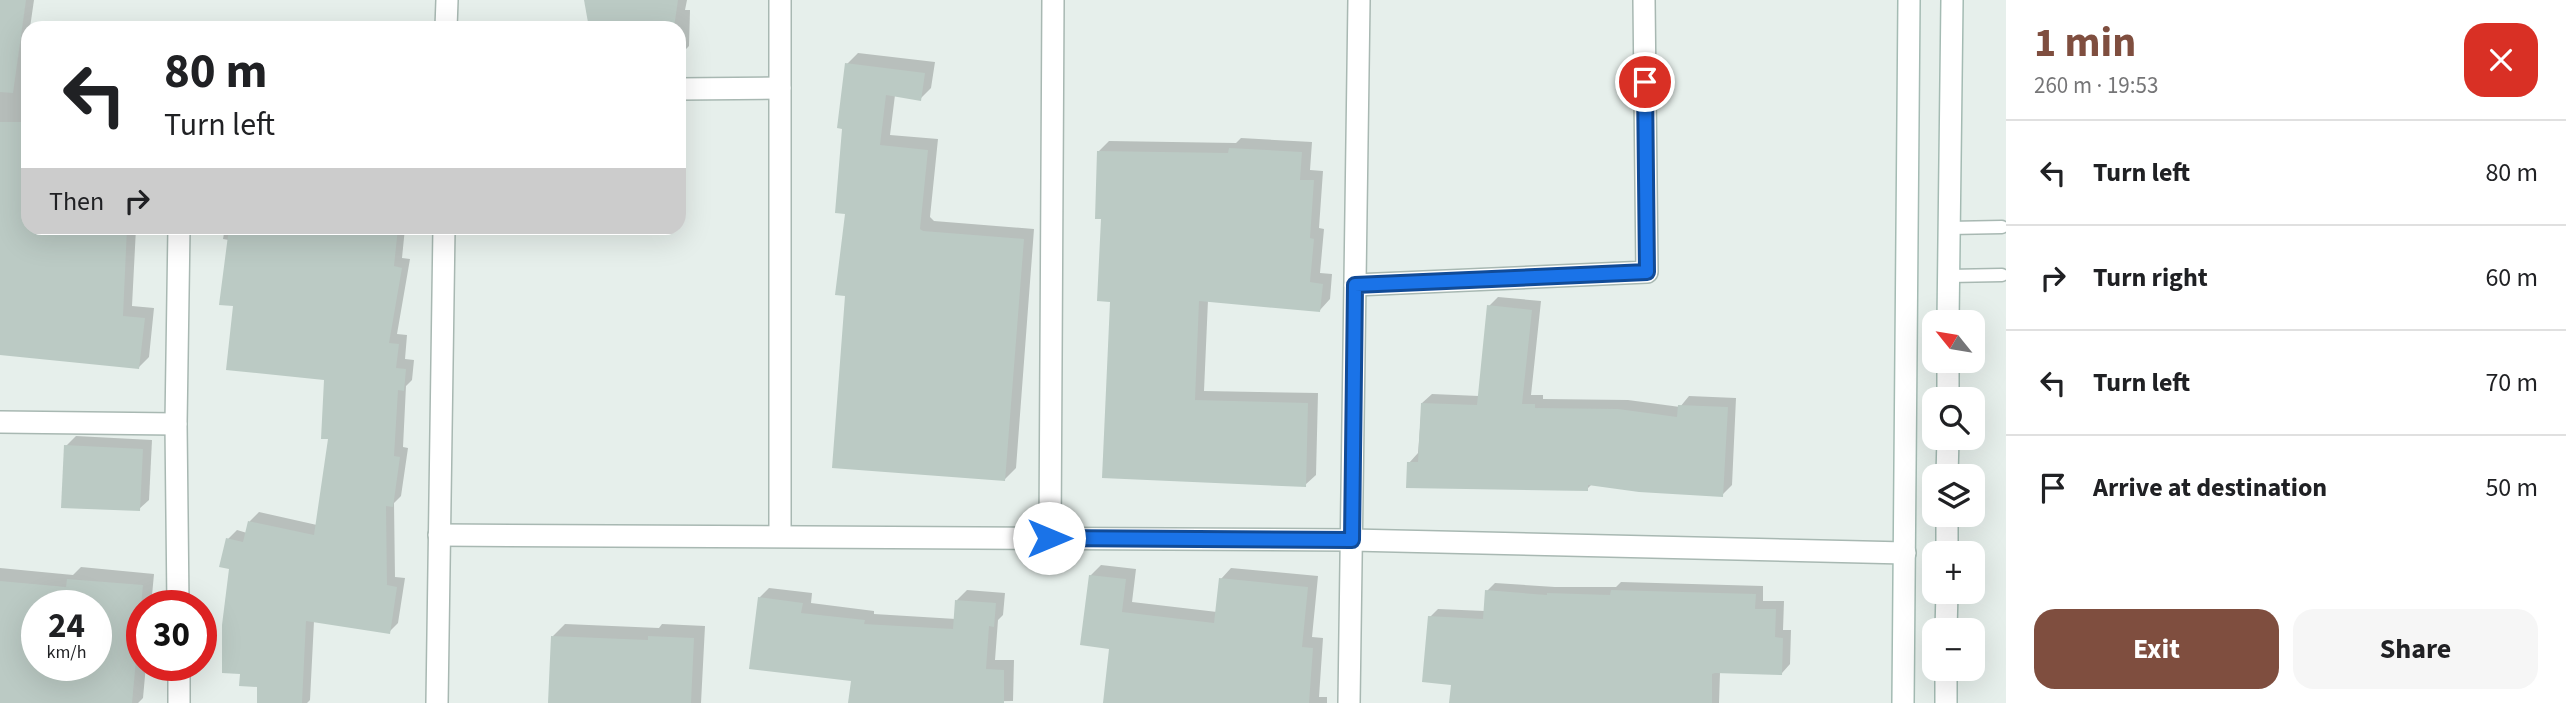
<!DOCTYPE html>
<html lang="en">
<head>
<meta charset="utf-8">
<style>
	:root { --surface:#fff; --page:#f6f6f6; --text:#202124; --muted:#757577; --line:#e0e0e0; --accent:#7f4e3f }
	body { margin:0; font-family:"Source Sans 3",sans-serif; background:var(--page); color:var(--text); height:100vh; display:flex; flex-direction:column; font-size:26px; white-space:nowrap }
	* { box-sizing:border-box; margin:0 }
	p { font-size:23px; color:var(--muted) }
	.icon { flex:none; width:38px; height:38px; fill:none; stroke:currentColor; stroke-width:2; stroke-linecap:round; stroke-linejoin:round }
	.map { position:relative; flex:1; overflow:hidden }
	.panel { display:flex; flex-direction:column; background:var(--surface); width:560px }
	.panel>* { flex:none }
	.hud { position:absolute; left:21px; top:21px; width:665px; height:214px; border-radius:21px; box-shadow:0 7px 28px #0002; background:#fff; color:var(--text); overflow:hidden }
	.needle { width:46px; rotate:300deg }
	.fabs { position:absolute; left:1922px; top:310px; display:grid; gap:14px }
	.fabs a { display:grid; place-items:center; width:63px; height:63px; border-radius:14px; background:var(--surface); box-shadow:0 7px 28px #0002; font-size:35px }
	.speed { position:absolute; left:21px; top:590px; display:flex; gap:14px; font-size:35px; font-weight:700; text-align:center }
	.speed>* { display:grid; place-content:center; width:91px; height:91px; border-radius:50%; background:var(--surface); box-shadow:0 7px 28px #0002; line-height:1 }
	.speed small { font-size:18px; font-weight:400 }
	.speed .limit { border:10px solid #d22; background:#fff; color:#111 }
	.pin { position:absolute; display:grid; place-items:center; width:60px; height:60px; color:#fff; margin:-30px; border:4px solid #fff; border-radius:50%; box-shadow:0 2px 7px #0007 }
	.me { position:absolute; width:77px; margin:-38px; rotate:90deg; stroke-linejoin:round; filter:drop-shadow(0 0 5px #0008) }
	.turn { display:flex; align-items:center; gap:24px; height:147px; padding:0 28px; font-size:32px }
	.turn .icon { width:91px; height:91px; stroke-width:2.5 }
	.turn b { display:block; font-size:49px; line-height:60px }
	.then { display:flex; align-items:center; height:66px; padding:0 28px; background:#0003; gap:14px; font-size:26px }
	.round { display:grid; place-items:center; flex:none; width:74px; height:74px; border-radius:21px; background:var(--page) }
	.summary { display:flex; align-items:center; justify-content:space-between; height:119px; padding:0 28px }
	h1 { font-size:42px; font-weight:700; line-height:52px; color:var(--accent) }
	.cta { display:flex; gap:14px; margin-top:auto; padding:14px 28px }
	.cta a { flex:1; height:80px; border-radius:21px; background:var(--accent); color:#fff; font-size:28px; font-weight:700; line-height:80px; text-align:center }
	.cta a+a { background:var(--page); color:var(--text) }
	ul { padding:0; list-style:none }
	li { display:flex; align-items:center; gap:21px; height:105px; padding:0 28px; border-top:2px solid var(--line) }
	li div { flex:1 }
	li b { display:block; font-size:26px }
	li em { font-style:normal }
	main { display:flex; flex:1; min-height:0 }
	.map>svg:first-child { display:block }
	.shadow { fill:#0003; fill-rule:evenodd }
	.building { fill:#bbcac4; fill-rule:evenodd }
	.lines { fill:none; stroke-linecap:round; stroke-linejoin:round }
	.lane-casing { stroke:#a8b8b2; stroke-width:15 }
	.street-casing { stroke:#a8b8b2; stroke-width:24 }
	.secondary-casing { stroke:#a4bbb3; stroke-width:24 }
	.lane { stroke:#fff; stroke-width:12 }
	.street { stroke:#fff; stroke-width:21 }
	.secondary { stroke:#fff; stroke-width:21 }
	.route-casing { stroke:#114b97; stroke-width:18 }
	.route { stroke:#1a73e8; stroke-width:12 }
</style>
</head>
<body>
<main>
<div class="map">
<svg width="2006" height="703" viewBox="0 0 2006 703">
	<rect width="100%" height="100%" fill="#e6efeb"/>
	<!-- shadow -->
	<g class="shadow">
		<polygon points="0,0 34,0 23,76 28,78 28,84 21,113 28,113 28,228 136,228 132,306 154,308 149,357 139,367 0,354"/>
		<polygon points="586,0 687,0 685,10 690,10 689,46 679,56 679,28 591,28"/>
		<polygon points="858,53 935,62 931,88 920,99 895,95 890,135 938,139 930,217 934,221 1034,229 1016,468 1005,479 847,295 847,64"/>
		<polygon points="1241,138 1312,142 1310,170 1323,171 1319,228 1324,229 1320,273 1332,274 1330,299 1320,310 1208,300 1204,391 1318,393 1316,475 1305,485 1104,477 1111,300 1098,152 1109,141 1236,143"/>
		<polygon points="225,228 405,228 402,258 410,259 397,334 407,335 405,359 414,360 412,380 406,386 403,447 408,448 401,496 394,503 395,577 405,578 398,623 389,632 314,621 310,700 307,703 259,703 259,685 241,672 228,539 237,530 247,533 250,521 259,512 317,525 330,438 326,378 235,305 229,240 223,239"/>
		<polygon points="1498,297 1541,301 1531,395 1543,395 1543,399 1628,400 1680,407 1689,396 1736,398 1732,485 1722,495 1592,484 1587,489 1409,463 1418,453 1422,403 1432,394 1479,396 1489,306"/>
		<polygon points="76,436 152,440 149,500 139,509 66,446"/>
		<polygon points="1101,565 1136,569 1132,602 1217,612 1221,579 1231,568 1318,576 1312,637 1323,638 1319,697 1327,697 1327,703 1105,703 1111,647 1090,576"/>
		<path d="M81 567 154 574 151 606H142V665H146L143 698 138 703H0V568L73 575ZM37 606H96V665H37Z"/>
		<polygon points="1621,582 1763,586 1763,601 1784,601 1783,630 1791,630 1790,664 1782,673 1720,672 1719,703 1451,703 1453,683 1430,617 1438,609 1485,611 1487,591 1495,583 1555,587 1616,587"/>
		<polygon points="769,588 812,593 811,603 874,611 874,614 956,619 957,600 967,590 1005,593 1003,615 998,620 995,660 1014,660 1013,701 850,703 853,679 759,598"/>
		<polygon points="565,624 659,628 662,624 705,626 701,703 550,703 553,636"/>
	</g>
	<!-- building -->
	<g class="building">
		<polygon points="0,0 26,0 13,93 0,92"/>
		<polygon points="584,0 678,0 674,28 589,28"/>
		<polygon points="845,63 925,73 921,101 886,95 880,145 928,150 920,229 923,231 1024,239 1005,481 832,468 845,296 835,295 845,214 835,213 842,129 837,128"/>
		<polygon points="0,122 28,122 28,228 127,228 123,316 145,318 139,369 0,355"/>
		<polygon points="1229,148 1302,152 1300,180 1314,180 1310,238 1314,239 1310,282 1323,284 1320,312 1199,301 1195,400 1308,403 1306,487 1102,478 1110,302 1097,301 1101,219 1095,219 1097,151 1228,153"/>
		<polygon points="229,228 398,228 394,266 402,268 389,343 399,344 396,368 406,369 404,391 398,390 394,456 400,457 393,507 386,506 387,585 397,587 390,634 306,621 302,703 257,703 257,687 239,686 240,674 222,673 222,625 229,569 219,567 226,538 243,542 248,521 314,535 328,439 321,439 324,380 226,370 233,306 219,305"/>
		<polygon points="1487,305 1532,310 1522,404 1535,404 1535,408 1618,409 1677,417 1678,405 1728,407 1723,497 1639,492 1588,485 1588,491 1406,488 1407,462 1418,462 1421,403 1477,405"/>
		<polygon points="64,445 143,449 140,511 61,508"/>
		<polygon points="1089,575 1126,579 1122,612 1214,623 1219,578 1308,587 1302,647 1313,648 1309,703 1103,703 1109,649 1080,645"/>
		<path d="M67 579 143 585 132 703H0V581L66 587ZM37 606H96V665H37Z"/>
		<polygon points="1485,590 1547,595 1547,593 1610,595 1611,590 1756,594 1755,609 1776,609 1775,637 1783,638 1782,675 1715,673 1712,674 1712,703 1449,703 1451,685 1422,682 1428,616 1483,619"/>
		<polygon points="758,597 803,603 801,613 865,620 864,624 953,629 955,600 996,603 994,627 989,626 986,669 1004,670 1004,703 848,703 851,681 749,669"/>
		<polygon points="551,636 648,640 648,636 694,638 691,703 548,703"/>
	</g>
	<g class="lines">
		<!-- lane casing -->
		<g class="lane-casing">
			<g id="lane">
				<polyline points="1949,228 2002,227"/>
				<polyline points="1949,276 2002,275"/>
			</g>
		</g>
		<!-- street casing -->
		<g class="street-casing">
			<g id="street">
				<polyline points="446,28 447,0"/>
				<polyline points="679,89 780,88"/>
				<polyline points="1355,285 1647,272 1644,0"/>
				<polyline points="0,422 176,424"/>
				<polyline points="439,535 1352,540 1905,553"/>
				<polyline points="780,536 780,0"/>
				<polyline points="1050,538 1053,0"/>
				<polyline points="178,606 176,424 179,228"/>
				<polyline points="179,665 179,703"/>
				<polyline points="437,703 444,228"/>
				<polyline points="1349,703 1359,0"/>
			</g>
		</g>
		<!-- secondary casing -->
		<g class="secondary-casing">
			<g id="secondary">
				<polyline points="1948,322 1952,0"/>
				<polyline points="1948,399 1948,360"/>
				<polyline points="1947,476 1948,438"/>
				<polyline points="1947,553 1947,514"/>
				<polyline points="1946,630 1947,592"/>
				<polyline points="1903,703 1909,0"/>
				<polyline points="1946,703 1946,668"/>
			</g>
		</g>
		<!-- lane -->
		<use href="#lane" class="lane"/>
		<!-- street -->
		<use href="#street" class="street"/>
		<!-- secondary -->
		<use href="#secondary" class="secondary"/>
	</g>
	<g class="lines">
		<!-- route casing -->
		<g class="route-casing">
			<polyline id="route" points="1049,538 1352,540 1355,285 1647,272 1645,82"/>
		</g>
		<!-- route -->
		<use href="#route" class="route"/>
	</g>
</svg>
<div class="fabs">
<a><svg class="needle" viewBox="-14 -14 28 28"><path d="M0-13l5 13h-10z" fill="#e53935"/><path d="M0 13l5-13h-10z" fill="#757577"/></svg></a>
<a><svg class="icon" aria-label="search" viewBox="0 0 24 24"><circle cx="10" cy="10" r="6"/><path d="M15 15l6 6"/></svg></a>
<a><svg class="icon" aria-label="layers" viewBox="0 0 24 24"><path d="M12 4l9 5-9 5-9-5zM3 14l9 5 9-5"/></svg></a>
<a>+</a>
<a>−</a>
</div>
<div class="speed"><div>24<small>km/h</small></div><div class="limit">30</div></div>
<div class="pin" style="left:1645px;top:82px;background:#d93025"><svg class="icon" aria-label="arrive" viewBox="0 0 24 24"><path d="M6 21V4h12l-3 4 3 4H6"/></svg></div>
<svg class="me" style="left:1049px;top:538px" viewBox="-20 -20 40 40"><circle r="19" fill="#fff"/><path d="M0-13L10 11 0 6-10 11z" fill="#1a73e8"/></svg>
<div class="hud">
<div class="turn"><svg class="icon" aria-label="left" viewBox="0 0 24 24"><path d="M17 20v-9H6M10 6l-5 5 5 5"/></svg><div><b>80 m</b>Turn left</div></div>
<div class="then">Then<svg class="icon" aria-label="right" viewBox="0 0 24 24"><path d="M7 20v-9h11M14 6l5 5-5 5"/></svg></div>
</div>
</div>
<section class="panel">
<div class="summary"><div><h1>1 min</h1><p>260 m · 19:53</p></div><a class="round" style="background:#d93025;color:#fff"><svg class="icon" aria-label="close" viewBox="0 0 24 24"><path d="M6 6l12 12M18 6L6 18"/></svg></a></div>
<ul>
<li><svg class="icon" aria-label="left" viewBox="0 0 24 24"><path d="M17 20v-9H6M10 6l-5 5 5 5"/></svg><div><b>Turn left</b></div><em>80 m</em></li>
<li><svg class="icon" aria-label="right" viewBox="0 0 24 24"><path d="M7 20v-9h11M14 6l5 5-5 5"/></svg><div><b>Turn right</b></div><em>60 m</em></li>
<li><svg class="icon" aria-label="left" viewBox="0 0 24 24"><path d="M17 20v-9H6M10 6l-5 5 5 5"/></svg><div><b>Turn left</b></div><em>70 m</em></li>
<li><svg class="icon" aria-label="arrive" viewBox="0 0 24 24"><path d="M6 21V4h12l-3 4 3 4H6"/></svg><div><b>Arrive at destination</b></div><em>50 m</em></li>
</ul>
<div class="cta"><a>Exit</a><a>Share</a></div>
</section>
</main>
</body>
</html>
